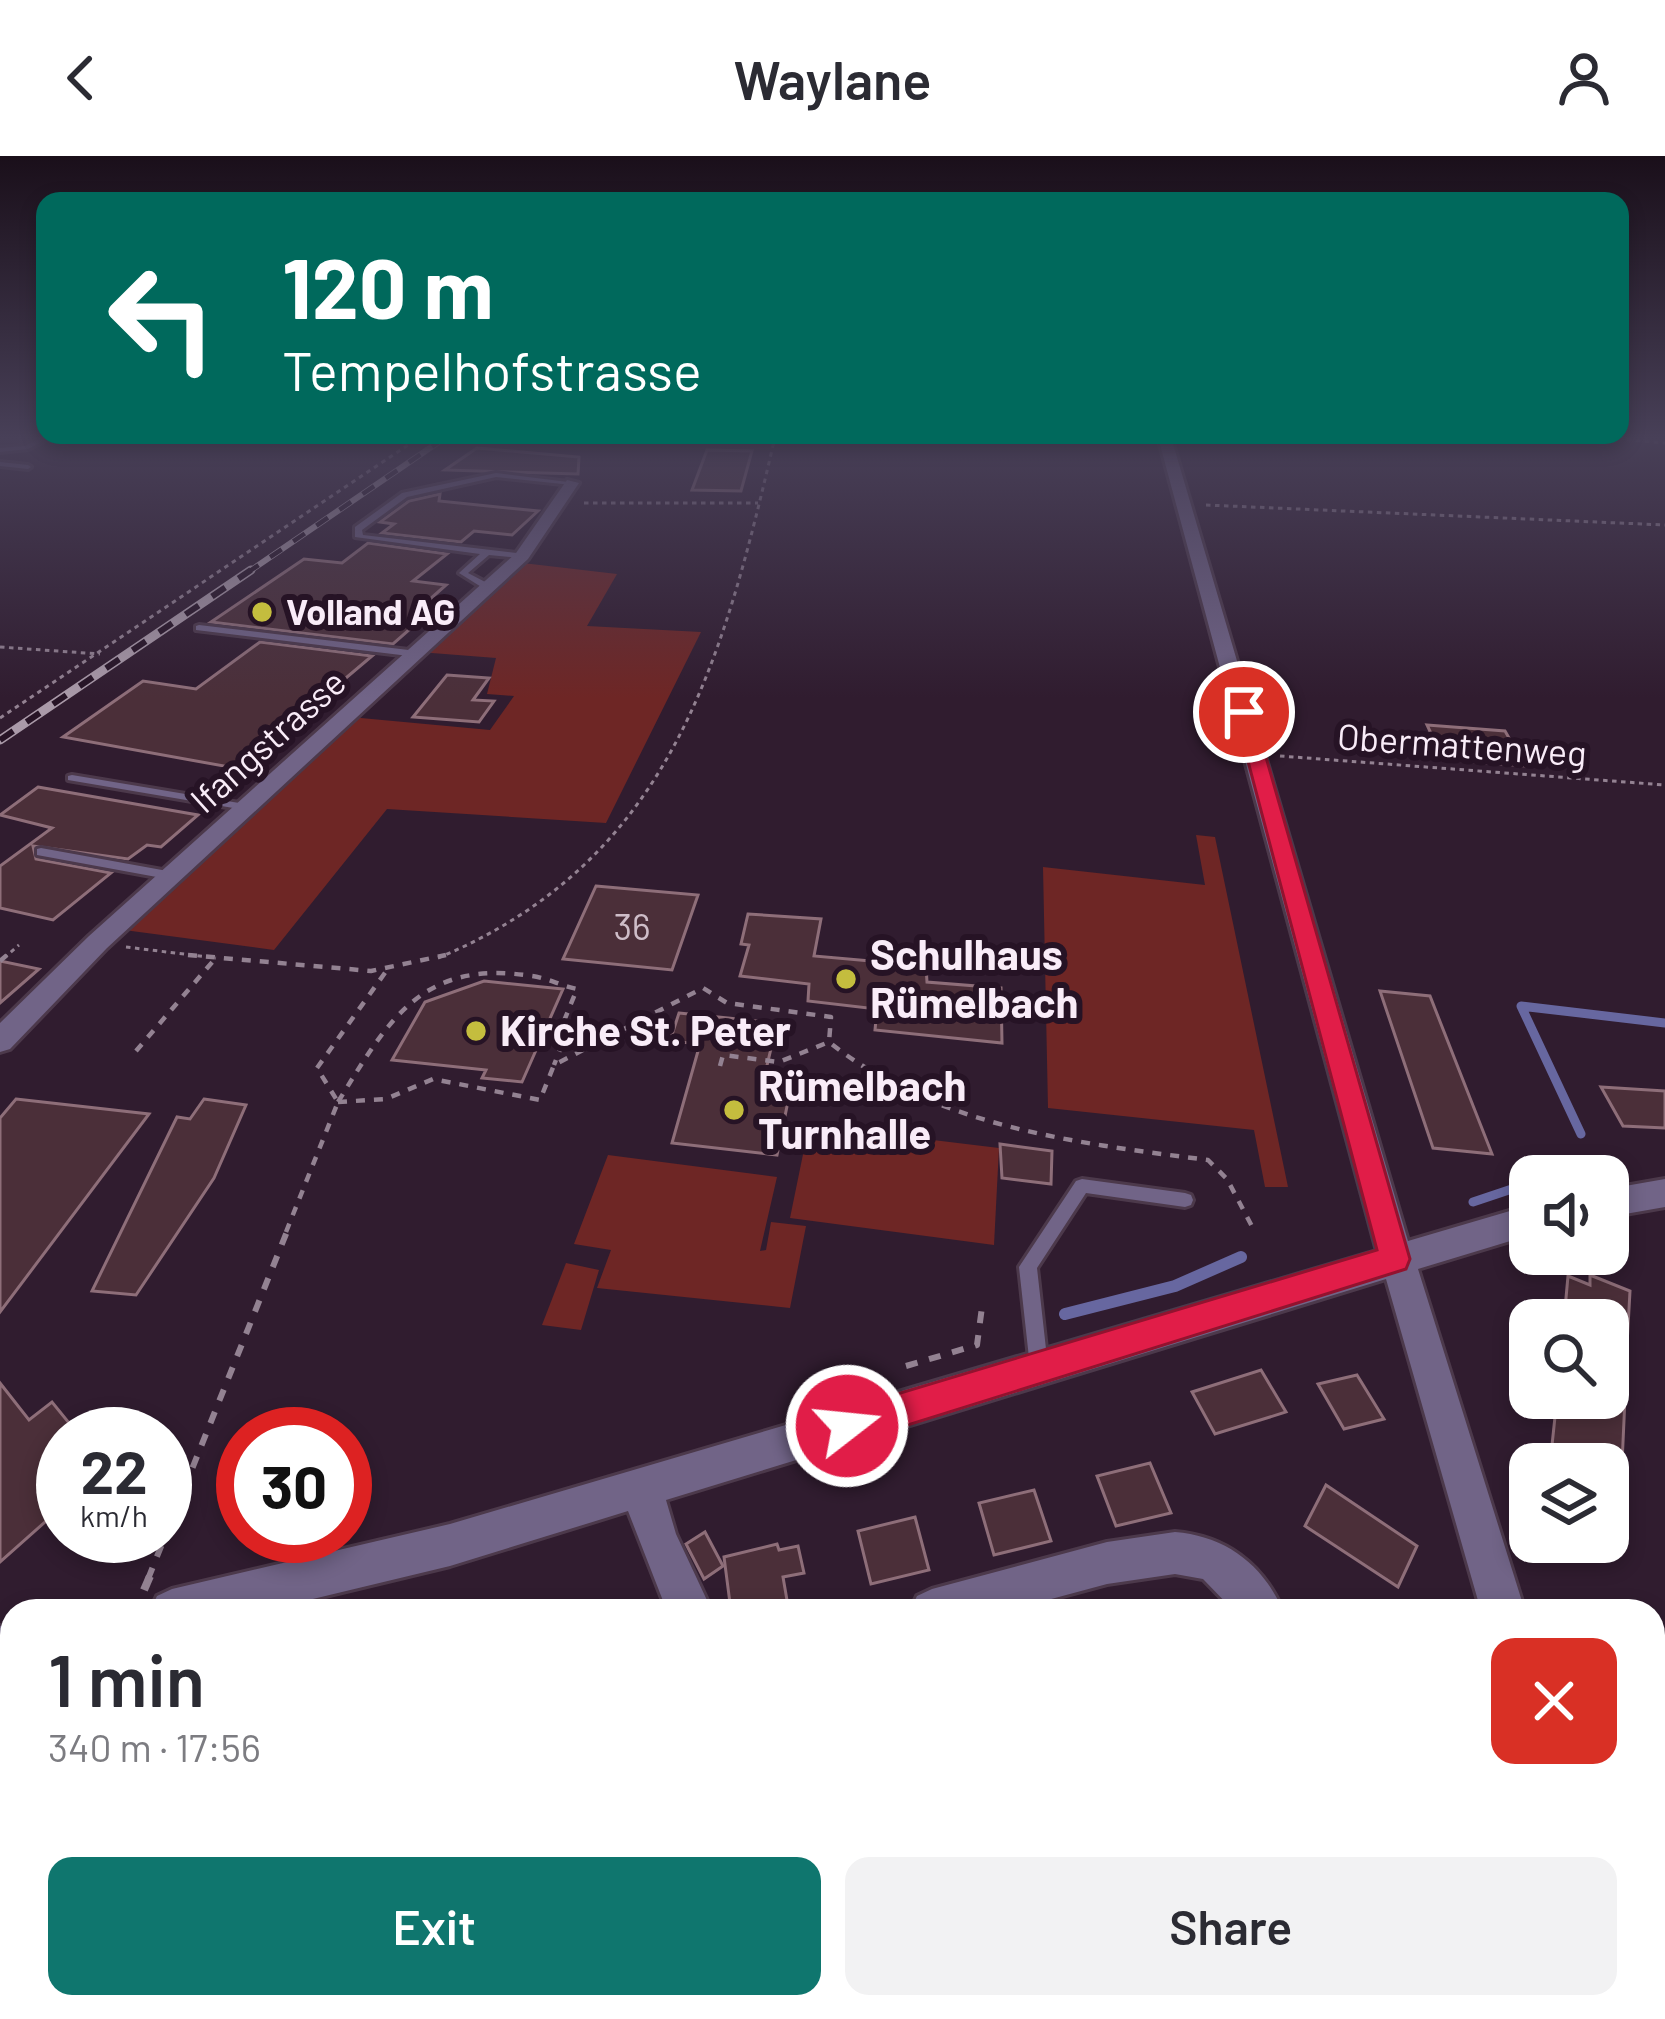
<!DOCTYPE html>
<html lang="en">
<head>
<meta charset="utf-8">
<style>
	:root { --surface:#fff; --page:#f2f2f3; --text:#2b2b33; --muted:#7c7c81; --accent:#0f766e }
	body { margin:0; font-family:Barlow,sans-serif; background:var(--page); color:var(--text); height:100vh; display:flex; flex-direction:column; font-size:45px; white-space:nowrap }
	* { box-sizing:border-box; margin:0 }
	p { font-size:39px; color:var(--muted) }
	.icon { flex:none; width:66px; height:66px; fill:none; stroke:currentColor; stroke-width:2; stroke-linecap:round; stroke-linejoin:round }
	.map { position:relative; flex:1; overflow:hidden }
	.sheet { position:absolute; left:0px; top:1443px; width:1665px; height:420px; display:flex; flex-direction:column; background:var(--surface); border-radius:36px 36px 0 0; box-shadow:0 6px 18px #0003 }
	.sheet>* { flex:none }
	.top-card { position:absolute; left:36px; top:36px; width:1593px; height:252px; border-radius:24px; box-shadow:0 6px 18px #0003; background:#00695c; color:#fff; overflow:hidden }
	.buttons { position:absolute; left:1509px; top:999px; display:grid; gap:24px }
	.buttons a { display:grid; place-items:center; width:120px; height:120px; border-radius:24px; background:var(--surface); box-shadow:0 6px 18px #0003; font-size:60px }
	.speed { position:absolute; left:36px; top:1251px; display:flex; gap:24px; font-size:60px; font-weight:700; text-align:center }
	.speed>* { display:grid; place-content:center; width:156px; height:156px; border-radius:50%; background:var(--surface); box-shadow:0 6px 18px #0003; line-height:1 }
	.speed small { font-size:30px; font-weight:400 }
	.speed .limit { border:18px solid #d22; background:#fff; color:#111 }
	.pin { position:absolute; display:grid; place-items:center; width:102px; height:102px; color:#fff; margin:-51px; border:6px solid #fff; border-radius:50%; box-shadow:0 3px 12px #0007 }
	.me { position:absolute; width:132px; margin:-66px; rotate:74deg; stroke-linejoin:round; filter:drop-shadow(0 0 9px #0008) }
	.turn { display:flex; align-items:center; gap:42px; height:252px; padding:0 48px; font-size:54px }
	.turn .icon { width:156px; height:156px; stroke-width:2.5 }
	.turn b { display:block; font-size:84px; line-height:102px }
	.round { display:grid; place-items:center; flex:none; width:126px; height:126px; border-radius:24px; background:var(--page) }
	.head { display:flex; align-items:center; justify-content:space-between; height:204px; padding:0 48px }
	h1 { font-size:72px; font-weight:600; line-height:90px }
	.cta { display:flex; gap:24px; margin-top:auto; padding:24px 48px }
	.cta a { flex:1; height:138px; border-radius:24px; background:var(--accent); color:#fff; font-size:48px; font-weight:600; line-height:138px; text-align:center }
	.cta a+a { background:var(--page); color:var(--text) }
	header { display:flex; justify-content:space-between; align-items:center; height:156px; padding:0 48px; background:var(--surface); font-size:54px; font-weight:600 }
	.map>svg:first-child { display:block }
	.green { fill:#6e2625 }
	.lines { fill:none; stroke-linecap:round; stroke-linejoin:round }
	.stream-far1 { stroke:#6767a0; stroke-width:9 }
	.stream { stroke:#6767a0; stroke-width:12 }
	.building { fill:#4b2f39; stroke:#8e6e79; stroke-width:3 }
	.service-casing { stroke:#4c394b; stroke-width:6 }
	.minor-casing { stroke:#4c394b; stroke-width:6 }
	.path-far3 { stroke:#938292; stroke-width:3; stroke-dasharray:4.5 4.5; stroke-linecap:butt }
	.path-far2 { stroke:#938292; stroke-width:4.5; stroke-dasharray:9 9; stroke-linecap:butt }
	.path-far1 { stroke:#938292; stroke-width:6; stroke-dasharray:12 12; stroke-linecap:butt }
	.path { stroke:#938292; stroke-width:8; stroke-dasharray:15 15; stroke-linecap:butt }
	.service { fill:#716487; fill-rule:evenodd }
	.minor { fill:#716487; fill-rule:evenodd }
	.rail-far1-casing { stroke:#aa9aa9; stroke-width:6 }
	.rail-casing { stroke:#aa9aa9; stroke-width:9 }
	.rail-far1 { stroke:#261325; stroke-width:4.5; stroke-dasharray:14; stroke-linecap:butt }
	.rail { stroke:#261325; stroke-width:6; stroke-dasharray:16; stroke-linecap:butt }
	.route { fill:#e11d48; stroke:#92132f; stroke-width:3 }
	.poi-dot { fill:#c4bd3e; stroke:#261325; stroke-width:4.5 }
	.labels { text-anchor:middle; stroke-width:12; stroke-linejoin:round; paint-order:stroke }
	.far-poi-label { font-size:36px; font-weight:bold; fill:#f9ecf8; stroke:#261325; text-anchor:start }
	.far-street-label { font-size:36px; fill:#f9ecf8; stroke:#261325 }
	.number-label { font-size:36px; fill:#cebdc8 }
	.poi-label { font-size:42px; font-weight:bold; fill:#f9ecf8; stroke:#261325; text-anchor:start }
</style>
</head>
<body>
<header><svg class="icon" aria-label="back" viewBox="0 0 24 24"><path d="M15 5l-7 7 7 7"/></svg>Waylane<svg class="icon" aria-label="person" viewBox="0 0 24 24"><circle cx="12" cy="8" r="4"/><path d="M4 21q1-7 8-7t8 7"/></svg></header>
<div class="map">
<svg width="1665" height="1863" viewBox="0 0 1665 1863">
	<rect width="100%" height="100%" fill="#301c2f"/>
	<!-- green -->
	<g class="green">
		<polygon points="514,406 617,418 587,470 701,476 606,667 387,653 274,794 124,774 350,561 490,574 514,540 487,538 496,502 419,496"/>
		<polygon points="1196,679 1215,681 1288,1031 1265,1031 1254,974 1048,952 1043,711 1205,729"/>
		<polygon points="809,969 999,992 994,1089 790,1062"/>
		<polygon points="608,999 777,1021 760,1095 766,1094 771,1066 806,1070 790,1152 597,1132 611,1094 574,1088"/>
		<polygon points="566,1107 599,1114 581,1174 542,1169"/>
	</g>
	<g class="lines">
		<!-- stream-far1 -->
		<g class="stream-far1">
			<polyline points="1581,978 1521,850 1665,867"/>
			<polyline points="1554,1020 1582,1013"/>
			<polyline points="1473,1046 1530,1027"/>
		</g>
		<!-- stream -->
		<polyline class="stream" points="1065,1158 1175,1130 1241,1101"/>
	</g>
	<!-- building -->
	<g class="building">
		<polygon points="477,292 579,301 578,318 445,314"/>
		<polygon points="707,294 752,295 741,335 692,334"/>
		<polygon points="440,338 439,345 538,355 512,379 474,375 461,386 382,377 394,368 380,366 409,345"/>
		<polygon points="368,387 447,398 413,425 446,429 421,451 434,452 393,488 211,466 304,403 342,407"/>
		<polygon points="260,486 372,500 277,580 284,581 246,614 63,581 143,525 196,533"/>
		<polygon points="447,519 489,522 473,544 494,545 479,566 413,561"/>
		<polygon points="1427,569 1505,575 1525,610 1443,603"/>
		<polygon points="38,631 198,659 161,691 147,689 128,703 33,690 36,703 111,717 53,764 0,752 0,710 52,672 0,659"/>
		<polygon points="596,730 698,739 672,814 563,803"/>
		<polygon points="748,758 821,763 814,800 926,810 927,826 1001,832 1002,887 875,874 877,853 808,845 809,828 740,820 749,789 741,788"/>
		<polygon points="0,805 39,813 0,847"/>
		<polygon points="484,825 563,833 522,926 482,922 486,914 392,904 425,846"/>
		<polygon points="1380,835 1430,840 1492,998 1433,992"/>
		<polygon points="679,857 777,867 765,918 793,921 777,999 672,987 700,888 670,885"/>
		<polygon points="1601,931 1665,935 1665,972 1623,970"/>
		<polygon points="16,943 149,958 0,1156 0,962"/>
		<polygon points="204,943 246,949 214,1022 136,1139 92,1135 177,961 190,963"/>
		<polygon points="1000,988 1052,995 1051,1028 1002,1022"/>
		<polygon points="1590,1119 1630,1135 1626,1207 1608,1207 1608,1164 1564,1164 1568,1120 1590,1129"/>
		<polygon points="1261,1214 1286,1256 1215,1278 1192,1236"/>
		<polygon points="1357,1219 1384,1263 1344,1273 1318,1228"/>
		<polygon points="0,1227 29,1264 52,1246 78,1278 63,1278 63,1301 46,1314 63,1336 63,1350 0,1406"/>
		<polygon points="1557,1242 1625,1242 1622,1308 1550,1308"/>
		<polygon points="1150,1307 1171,1357 1116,1370 1097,1320"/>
		<polygon points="1326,1329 1417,1390 1398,1431 1305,1370"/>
		<polygon points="1034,1334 1051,1385 994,1399 979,1347"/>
		<polygon points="915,1361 929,1414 871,1428 858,1375"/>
		<polygon points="705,1376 723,1410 704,1423 686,1388"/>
		<polygon points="777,1388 779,1394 798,1390 804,1417 783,1421 788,1450 731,1455 724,1401"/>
	</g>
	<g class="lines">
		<!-- service casing -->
		<g class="service-casing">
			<g id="service">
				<polygon points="42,281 51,281 28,293 0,296 0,292 25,290"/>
				<polygon points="0,306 28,309 31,311 28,313 0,310"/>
				<polygon points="496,317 576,327 572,329 496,321 407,341 362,374 363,379 525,398 525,402 522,402 489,399 468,417 489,428 489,432 483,432 459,417 480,398 355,381 355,371 402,337"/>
				<polygon points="199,469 417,495 422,498 417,501 196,474 196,470"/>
				<polygon points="72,619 251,649 257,652 251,655 68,624 68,620"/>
				<polygon points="41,692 173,716 179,720 173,724 37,699 37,693"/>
				<polygon points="1082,1023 1185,1037 1191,1039 1193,1044 1191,1049 1185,1051 1086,1037 1037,1112 1048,1211 1046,1217 1039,1220 1032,1217 1030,1211 1019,1111 1076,1025"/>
			</g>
		</g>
		<!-- minor casing -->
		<g class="minor-casing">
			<g id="minor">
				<polygon points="1158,281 1171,281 1408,1085 1530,1049 1530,1079 1418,1113 1525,1455 1481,1455 1386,1123 666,1344 676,1378 712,1455 667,1455 628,1355 450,1410 263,1455 150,1455 157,1440 172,1433 450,1368 1377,1095"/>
				<polygon points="567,324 579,327 528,403 107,792 10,893 0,896 0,867 89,780 516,397"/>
				<polygon points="1665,1023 1665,1051 1608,1061 1608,1033"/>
				<path d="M1175 1376C1225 1380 1263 1408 1283 1455H1234L1203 1423 1175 1418 1107 1428 1007 1455H910L917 1440 932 1433 1107 1386Z"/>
				<polygon points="12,1468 12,1512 0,1514 0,1470"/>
				<polygon points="12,1726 12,1802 0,1807 0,1731"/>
				<rect x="651" y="1851" width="54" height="12"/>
				<polygon points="1294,1851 1348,1851 1350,1863 1296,1863"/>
				<polygon points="1588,1851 1642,1851 1645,1863 1591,1863"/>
			</g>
		</g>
		<!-- path-far3 -->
		<g class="path-far3">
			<polyline points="1600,281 1665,287"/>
			<polyline points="584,347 758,347"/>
			<polyline points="1206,349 1665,369"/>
			<polyline points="0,491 100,498"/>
			<polyline points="0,562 420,281"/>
			<polyline points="1280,600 1665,629"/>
			<polyline points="126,791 216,802"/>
			<polyline points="4,802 19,789"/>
			<path d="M438 802C671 705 723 505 775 281"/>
		</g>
		<!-- path-far2 -->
		<g class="path-far2">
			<polyline points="188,799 371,815 446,799"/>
			<polyline points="0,805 7,799"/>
			<polyline points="136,895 214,804"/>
			<polyline points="720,910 723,899 779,906 829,886"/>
			<path d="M338 946 386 943 433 923 540 944 554 909 703 832 727 847 831 861 829 886C936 971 1076 987 1208 1004L1227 1023 1255 1076"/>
			<path d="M338 946C389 863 422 803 532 820 547 822 562 830 577 833L555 887 561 891 554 909"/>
			<polyline points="286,1076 338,946 317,912 387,814"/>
		</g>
		<!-- path-far1 -->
		<g class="path-far1">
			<polyline points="906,1210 977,1189 982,1151"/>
			<polyline points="148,1423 288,1073"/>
		</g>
		<!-- path -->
		<g class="path">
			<polyline points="144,1434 150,1420"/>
			<polyline points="1659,1498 1665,1501"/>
		</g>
		<!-- service -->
		<use href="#service" class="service"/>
		<!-- minor -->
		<use href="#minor" class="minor"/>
		<!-- rail-far1 casing -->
		<g class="rail-far1-casing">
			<polyline id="rail-far1" points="247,417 446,281"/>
		</g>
		<!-- rail casing -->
		<g class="rail-casing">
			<polyline id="rail" points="0,584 251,414"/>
		</g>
		<!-- rail-far1 -->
		<use href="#rail-far1" class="rail-far1"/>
		<!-- rail -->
		<use href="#rail" class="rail"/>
	</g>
	<!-- sky -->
	<linearGradient id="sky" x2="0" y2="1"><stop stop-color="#1a0f1a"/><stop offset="0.52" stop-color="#484058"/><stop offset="1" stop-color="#484058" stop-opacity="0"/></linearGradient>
	<rect width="1665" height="542" fill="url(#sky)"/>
	<!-- route -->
	<polygon class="route" points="1244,551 1253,556 1410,1103 1406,1113 847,1288 834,1283 829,1270 834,1258 847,1253 1377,1094 1235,556"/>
	<!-- markers -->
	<g class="poi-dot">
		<circle cx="262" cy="456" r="12"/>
		<circle cx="846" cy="823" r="12"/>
		<circle cx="476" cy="875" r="12"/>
		<circle cx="734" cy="954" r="12"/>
	</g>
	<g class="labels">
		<!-- far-poi labels -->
		<g class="far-poi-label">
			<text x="286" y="469">Volland AG</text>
		</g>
		<!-- far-street labels -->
		<g class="far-street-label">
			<text transform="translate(268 585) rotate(-42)" y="13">Ifangstrasse</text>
			<text transform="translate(1462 589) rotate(4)" y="13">Obermattenweg</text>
		</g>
		<!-- number labels -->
		<g class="number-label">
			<text x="632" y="784">36</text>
		</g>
		<!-- poi labels -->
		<g class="poi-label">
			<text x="870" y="814">Schulhaus<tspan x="870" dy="48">Rümelbach</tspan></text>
			<text x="500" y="890">Kirche St. Peter</text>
			<text x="758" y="945">Rümelbach<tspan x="758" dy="48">Turnhalle</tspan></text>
		</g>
	</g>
</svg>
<div class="buttons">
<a><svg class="icon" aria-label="sound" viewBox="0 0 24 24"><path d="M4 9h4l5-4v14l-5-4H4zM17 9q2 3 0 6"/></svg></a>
<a><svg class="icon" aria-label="search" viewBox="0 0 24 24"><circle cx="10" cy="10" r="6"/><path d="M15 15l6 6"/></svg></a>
<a><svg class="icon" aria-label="layers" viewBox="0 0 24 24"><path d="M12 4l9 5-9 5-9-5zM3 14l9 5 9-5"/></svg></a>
</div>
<div class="speed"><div>22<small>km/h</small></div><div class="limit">30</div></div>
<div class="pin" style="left:1244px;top:556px;background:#d93025"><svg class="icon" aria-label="arrive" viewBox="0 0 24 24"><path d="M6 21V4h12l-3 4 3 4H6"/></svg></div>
<svg class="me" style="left:847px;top:1270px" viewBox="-20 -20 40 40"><circle r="17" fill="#e11d48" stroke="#fff" stroke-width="3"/><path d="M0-11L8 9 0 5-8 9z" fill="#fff"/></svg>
<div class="top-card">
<div class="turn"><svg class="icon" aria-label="left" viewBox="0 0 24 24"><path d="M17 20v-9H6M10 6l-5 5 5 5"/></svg><div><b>120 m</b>Tempelhofstrasse</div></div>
</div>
<section class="sheet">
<div class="head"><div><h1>1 min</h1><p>340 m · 17:56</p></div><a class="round" style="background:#d93025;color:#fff"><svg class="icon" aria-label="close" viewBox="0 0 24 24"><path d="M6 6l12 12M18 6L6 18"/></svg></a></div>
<div class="cta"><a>Exit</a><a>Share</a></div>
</section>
</div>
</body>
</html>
